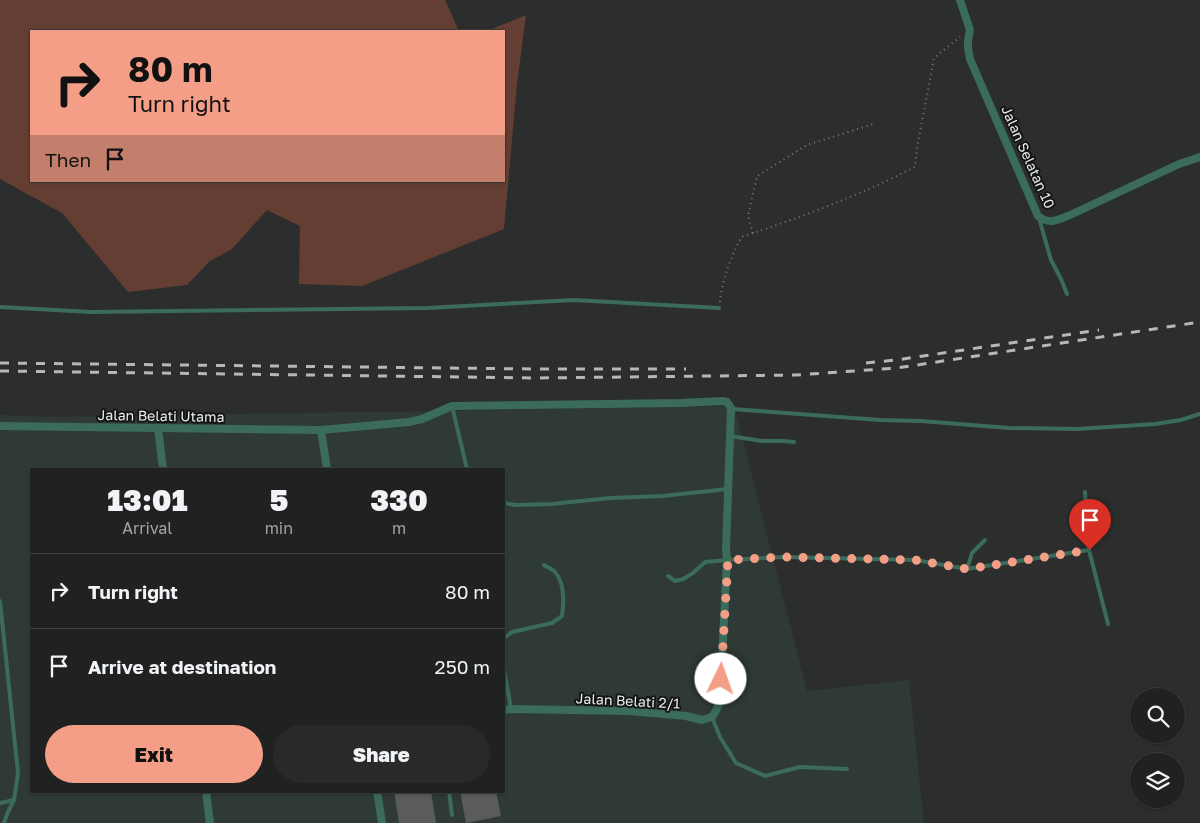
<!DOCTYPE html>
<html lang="en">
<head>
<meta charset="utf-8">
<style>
	:root { --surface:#202222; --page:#282a2a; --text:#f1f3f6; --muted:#a2a4a5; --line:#3d3f40; --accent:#f49e87 }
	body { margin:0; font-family:"Golos Text",sans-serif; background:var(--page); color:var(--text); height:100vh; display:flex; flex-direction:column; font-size:19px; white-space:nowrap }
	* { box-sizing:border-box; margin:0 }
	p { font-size:16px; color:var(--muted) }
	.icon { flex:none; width:28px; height:28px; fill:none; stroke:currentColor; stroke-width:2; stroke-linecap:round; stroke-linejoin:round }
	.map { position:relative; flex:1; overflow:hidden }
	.drawer { position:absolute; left:30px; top:468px; width:475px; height:325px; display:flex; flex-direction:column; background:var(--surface); border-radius:0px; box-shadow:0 1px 4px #0004,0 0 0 1px var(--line) }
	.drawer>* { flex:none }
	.guide { position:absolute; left:30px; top:30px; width:475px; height:152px; border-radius:0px; box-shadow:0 1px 4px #0004,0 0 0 1px var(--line); background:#f49e87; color:#111; overflow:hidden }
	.buttons { position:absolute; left:1130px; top:688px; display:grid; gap:10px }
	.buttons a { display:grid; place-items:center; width:55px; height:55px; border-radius:50%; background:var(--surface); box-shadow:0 1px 4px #0004,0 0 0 1px var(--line); font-size:25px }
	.pin { position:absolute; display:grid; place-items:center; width:42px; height:42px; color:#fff; margin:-51px -21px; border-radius:50% 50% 50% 0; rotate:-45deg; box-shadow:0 0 5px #0007 }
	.pin .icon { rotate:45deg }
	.me { position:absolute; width:55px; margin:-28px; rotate:3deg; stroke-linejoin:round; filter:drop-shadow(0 0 4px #0008) }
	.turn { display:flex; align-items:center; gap:18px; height:105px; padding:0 15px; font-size:22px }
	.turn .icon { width:65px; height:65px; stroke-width:2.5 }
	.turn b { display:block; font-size:35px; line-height:42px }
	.then { display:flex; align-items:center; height:48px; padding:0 15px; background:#0003; gap:10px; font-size:19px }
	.eta { display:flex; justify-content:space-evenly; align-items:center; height:85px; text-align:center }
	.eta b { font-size:30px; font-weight:800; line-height:35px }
	.action { display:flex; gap:10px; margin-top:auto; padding:10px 15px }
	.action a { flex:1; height:58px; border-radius:30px; background:var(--accent); color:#111; font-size:20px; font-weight:800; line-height:58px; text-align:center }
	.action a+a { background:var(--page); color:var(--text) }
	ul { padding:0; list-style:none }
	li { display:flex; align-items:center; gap:15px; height:75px; padding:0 15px; border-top:1px solid var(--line) }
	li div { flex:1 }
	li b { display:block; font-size:19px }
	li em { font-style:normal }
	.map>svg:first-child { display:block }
	.built { fill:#2f3935; fill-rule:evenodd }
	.green { fill:#643e33 }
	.building { fill:#595c5b }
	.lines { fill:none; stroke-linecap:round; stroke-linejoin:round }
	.path { stroke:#7a7c7b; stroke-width:2; stroke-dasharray:1 4; stroke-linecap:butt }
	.service { stroke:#3b6b5a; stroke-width:4 }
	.minor { stroke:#3b6b5a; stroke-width:8 }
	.rail { stroke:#b5b8b7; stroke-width:3; stroke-dasharray:9 9; stroke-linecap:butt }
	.route { stroke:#f49e87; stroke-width:9; stroke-dasharray:0 16.2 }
	.labels { text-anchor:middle; stroke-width:4; stroke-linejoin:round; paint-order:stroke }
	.street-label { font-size:14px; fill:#ebedec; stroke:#141615 }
</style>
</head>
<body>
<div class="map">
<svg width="1200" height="823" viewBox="0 0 1200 823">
	<rect width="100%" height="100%" fill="#2b2e2d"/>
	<!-- built -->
	<path class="built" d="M734 406 807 691 909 680 924 823H0V415L55 417ZM31 469H504V791H31Z"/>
	<!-- green -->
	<polygon class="green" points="0,0 445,0 459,31 31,31 31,181 504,181 504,31 487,31 526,15 517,84 504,229 362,286 299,284 300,226 267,210 232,249 210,261 187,285 128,292 62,213 0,179"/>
	<!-- building -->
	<g class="building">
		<polygon points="394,791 431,791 436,823 399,823"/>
		<polygon points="460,791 496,791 501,816 466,823"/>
	</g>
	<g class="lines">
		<!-- path -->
		<g class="path">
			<polyline points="753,233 748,216 757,176 807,145 874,124"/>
			<path d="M720 302C723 276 730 261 741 237 800 218 860 195 915 167L917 148 934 58 960 37"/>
		</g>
		<!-- service -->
		<g class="service">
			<polyline points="1039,218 1051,260 1061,279 1067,294"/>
			<polyline points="0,307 91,312 428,308 574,300 719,308"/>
			<polyline points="452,406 467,469"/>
			<polyline points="732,409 880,420 921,421 1009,428 1077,429 1155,424 1181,420 1200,414"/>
			<polyline points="730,436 762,441 784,441 794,442"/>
			<polyline points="1085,492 1089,550 1108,624"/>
			<polyline points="504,503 516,505 552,504 610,498 662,496 728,489"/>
			<polyline points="967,569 972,553 985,540"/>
			<polyline points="668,576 675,581 683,579 693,573 705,562 727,560 783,557 915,560 967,569 1089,550"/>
			<polyline points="0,601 18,773 14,800 8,812 4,823"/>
			<path d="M504 638 512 632 552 623 562 616C564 602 565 583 555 572 552 569 547 567 544 565"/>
			<polyline points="504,669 511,709"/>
			<polyline points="712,717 720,737 736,763 765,776 800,767 847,769"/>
			<polyline points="449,791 452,815"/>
			<polyline points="0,803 14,800"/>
		</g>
		<!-- minor -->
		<g class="minor">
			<path d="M960 0 970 30 968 40V48L970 59 1038 216C1049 225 1056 220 1068 216L1179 164 1200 157"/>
			<polyline points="0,426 321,430 409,422 422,419 452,406 681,403 723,401 727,402 731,408 726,550 727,560 720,699 717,709 712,717 702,720 686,716 629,711 511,709 504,710"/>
			<polyline points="158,428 163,469"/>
			<polyline points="321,430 327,469"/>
			<polyline points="206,791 210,823"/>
			<polyline points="377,791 382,823"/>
		</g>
		<!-- rail -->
		<g class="rail">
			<polyline points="0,363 537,369 686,369"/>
			<polyline points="866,363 896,360 1099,330"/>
			<polyline points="0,371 538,378 797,375 897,368 1200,322"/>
		</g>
	</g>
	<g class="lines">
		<!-- route -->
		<polyline class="route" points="721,679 728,560 783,557 915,560 967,569 1090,550"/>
	</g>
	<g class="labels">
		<!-- street labels -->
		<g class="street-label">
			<text transform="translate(1028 157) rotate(66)" y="5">Jalan Selatan 10</text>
			<text transform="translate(161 416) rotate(1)" y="5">Jalan Belati Utama</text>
			<text transform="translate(628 701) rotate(3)" y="5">Jalan Belati 2/1</text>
		</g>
	</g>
</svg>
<div class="buttons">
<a><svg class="icon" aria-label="search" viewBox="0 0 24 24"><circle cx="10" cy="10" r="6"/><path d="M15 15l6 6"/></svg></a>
<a><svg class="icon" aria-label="layers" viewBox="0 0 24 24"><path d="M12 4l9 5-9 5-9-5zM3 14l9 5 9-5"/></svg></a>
</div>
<div class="pin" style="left:1090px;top:550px;background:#d93025"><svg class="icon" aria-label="arrive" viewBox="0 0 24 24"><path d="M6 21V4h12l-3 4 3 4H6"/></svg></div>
<svg class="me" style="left:721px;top:679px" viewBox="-20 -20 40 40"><circle r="19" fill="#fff"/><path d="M0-13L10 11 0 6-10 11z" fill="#f49e87"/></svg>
<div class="guide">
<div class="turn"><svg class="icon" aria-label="right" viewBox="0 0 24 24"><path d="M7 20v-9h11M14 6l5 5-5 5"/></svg><div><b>80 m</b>Turn right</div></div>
<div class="then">Then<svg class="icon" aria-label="arrive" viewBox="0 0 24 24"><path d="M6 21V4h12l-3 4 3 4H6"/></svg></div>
</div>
<section class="drawer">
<div class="eta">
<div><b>13:01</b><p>Arrival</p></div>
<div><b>5</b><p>min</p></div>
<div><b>330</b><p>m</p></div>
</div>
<ul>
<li><svg class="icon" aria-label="right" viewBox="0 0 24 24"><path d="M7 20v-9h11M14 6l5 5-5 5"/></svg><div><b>Turn right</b></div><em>80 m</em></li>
<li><svg class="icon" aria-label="arrive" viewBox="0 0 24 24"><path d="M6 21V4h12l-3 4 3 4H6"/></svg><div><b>Arrive at destination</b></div><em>250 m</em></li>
</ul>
<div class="action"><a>Exit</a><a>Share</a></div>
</section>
</div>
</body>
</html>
